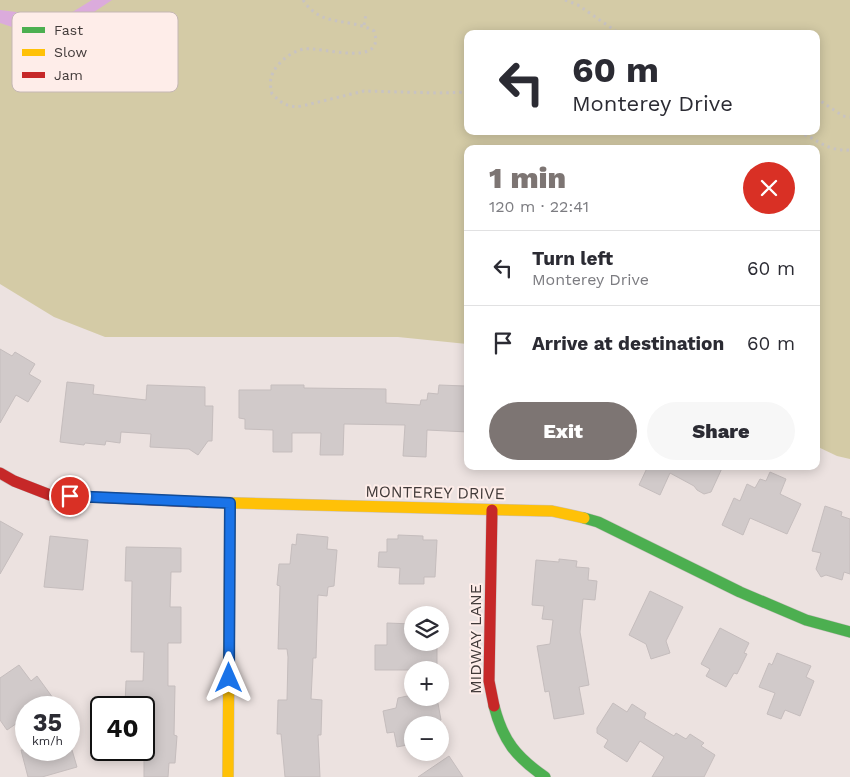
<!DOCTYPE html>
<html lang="en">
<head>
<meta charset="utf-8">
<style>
	:root { --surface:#fff; --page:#f7f7f7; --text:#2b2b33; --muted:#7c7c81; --line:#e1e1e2; --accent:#7d7573 }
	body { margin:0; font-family:"Work Sans",sans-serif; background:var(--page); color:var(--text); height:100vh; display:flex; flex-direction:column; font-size:19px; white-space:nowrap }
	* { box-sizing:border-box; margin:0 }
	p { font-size:16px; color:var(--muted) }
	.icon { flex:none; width:28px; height:28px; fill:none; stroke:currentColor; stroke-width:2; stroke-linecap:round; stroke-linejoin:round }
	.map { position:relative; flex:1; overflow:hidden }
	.panel { position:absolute; left:464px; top:145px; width:356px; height:325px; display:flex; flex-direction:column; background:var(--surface); border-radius:10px; box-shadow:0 2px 12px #0003 }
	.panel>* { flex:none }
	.guide { position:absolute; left:464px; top:30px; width:356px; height:105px; border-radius:10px; box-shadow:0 2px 12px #0003; background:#fff; color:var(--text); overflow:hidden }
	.tools { position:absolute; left:404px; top:606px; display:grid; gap:10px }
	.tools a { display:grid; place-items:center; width:45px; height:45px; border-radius:50%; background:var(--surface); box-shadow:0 2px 12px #0003; font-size:25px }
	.speed { position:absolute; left:15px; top:696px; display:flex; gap:10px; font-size:25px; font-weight:700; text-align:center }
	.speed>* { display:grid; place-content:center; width:65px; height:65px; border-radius:50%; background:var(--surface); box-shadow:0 2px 12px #0003; line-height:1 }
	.speed small { font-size:12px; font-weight:400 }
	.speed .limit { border:2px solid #111; border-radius:8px; background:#fff; color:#111 }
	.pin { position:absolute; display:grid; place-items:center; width:42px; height:42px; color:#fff; margin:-21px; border:2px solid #fff; border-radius:50%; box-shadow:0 1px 5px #0007 }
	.me { position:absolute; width:55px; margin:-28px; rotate:0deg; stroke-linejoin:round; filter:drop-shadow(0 0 4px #0008) }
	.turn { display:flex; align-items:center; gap:18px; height:105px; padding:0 25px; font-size:22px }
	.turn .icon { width:65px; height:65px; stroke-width:2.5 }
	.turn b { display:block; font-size:35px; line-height:42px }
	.round { display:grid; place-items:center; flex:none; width:52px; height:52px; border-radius:26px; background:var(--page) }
	.headline { display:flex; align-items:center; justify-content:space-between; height:85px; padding:0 25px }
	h1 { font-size:30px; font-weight:800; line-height:38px; color:var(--accent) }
	.action { display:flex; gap:10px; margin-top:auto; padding:10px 25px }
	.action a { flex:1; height:58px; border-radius:30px; background:var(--accent); color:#fff; font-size:20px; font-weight:800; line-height:58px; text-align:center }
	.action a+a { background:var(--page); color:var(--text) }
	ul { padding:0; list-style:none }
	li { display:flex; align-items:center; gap:15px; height:75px; padding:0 25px; border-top:1px solid var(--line) }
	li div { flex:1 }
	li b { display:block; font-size:19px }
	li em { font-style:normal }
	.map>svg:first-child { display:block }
	.green { fill:#d4cba6; fill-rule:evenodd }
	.water { fill:#dbabdc }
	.building { fill:#d1caca; stroke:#c5bdbd }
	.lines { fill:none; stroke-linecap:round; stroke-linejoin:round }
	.fast-casing { stroke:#c7bfbd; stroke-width:12 }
	.slow-casing { stroke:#c7bfbd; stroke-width:12 }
	.jam-casing { stroke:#c7bfbd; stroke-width:12 }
	.path { stroke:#c8c3c2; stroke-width:3; stroke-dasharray:2.5 4; stroke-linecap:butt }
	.fast { stroke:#4caf50; stroke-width:11 }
	.slow { stroke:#ffc107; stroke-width:11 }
	.jam { stroke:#c62828; stroke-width:11 }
	.route-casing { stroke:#114b97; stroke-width:12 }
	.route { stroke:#1a73e8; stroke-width:9 }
	.labels { text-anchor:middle; stroke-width:4; stroke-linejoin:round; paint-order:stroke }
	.street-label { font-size:16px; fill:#413a39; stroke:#feede9 }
	.key { fill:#feede9; stroke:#c5b7b4; stroke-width:1 }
	.key-label { font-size:14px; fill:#413a39 }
</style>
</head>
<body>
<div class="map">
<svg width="850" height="777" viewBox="0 0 850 777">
	<rect width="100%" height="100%" fill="#ece2e0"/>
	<!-- green -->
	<path class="green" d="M0 0H850V459L837 456 816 446V149H468L467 344 398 337H105L54 317 0 284ZM468 34H816V131H468Z"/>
	<!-- water -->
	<polygon class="water" points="92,0 112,0 85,18 77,20 62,28 35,27 24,23 12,27 0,23 0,10 57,17 66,16"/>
	<!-- building -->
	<g class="building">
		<polygon points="0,349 12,356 15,352 35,364 29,374 41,381 28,402 16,395 0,423"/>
		<polygon points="67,382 94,385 93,394 146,400 147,385 205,387 205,406 213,406 212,441 208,441 198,455 189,449 150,447 151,434 121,432 120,443 106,441 105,445 85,443 84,445 60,442"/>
		<polygon points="271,385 304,385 304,388 386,389 386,403 420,405 421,400 427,400 428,393 438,394 439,385 465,386 465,396 468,396 468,432 427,430 426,457 403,456 405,425 344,424 343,455 320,455 321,433 292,433 292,452 273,452 273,430 245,429 245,419 239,418 239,390 271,390"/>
		<polygon points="648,466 723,466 711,492 704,494 697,490 694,486 670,473 660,495 639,485"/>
		<polygon points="770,472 786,479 780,494 801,504 787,534 750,518 743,535 722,525 734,498 740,501 747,484 755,488 760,479 766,481"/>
		<polygon points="825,506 842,512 841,516 850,519 850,574 844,572 842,580 826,575 821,577 816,569 821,553 812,551"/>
		<polygon points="0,521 23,534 0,574"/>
		<polygon points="297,534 328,537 327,549 337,550 334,586 328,587 327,596 318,595 316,658 313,658 311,699 322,700 321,735 318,735 320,777 285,777 281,734 277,734 278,700 287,700 288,657 287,649 278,649 280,586 277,585 279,564 290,564 292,544 296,545"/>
		<polygon points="398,535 423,536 423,540 437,540 435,577 424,577 424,584 399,584 400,568 378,567 379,552 387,552 387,539 398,539"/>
		<polygon points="50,536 88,540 83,590 44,587"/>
		<polygon points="126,547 181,548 181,572 171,572 170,607 181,607 181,643 168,643 168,686 175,686 174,735 177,736 175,763 169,763 168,777 144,777 144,708 138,708 138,705 125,705 126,681 143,681 144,652 131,652 132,581 125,581"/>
		<polygon points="559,559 577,561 576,567 589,568 588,580 597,581 595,600 583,599 580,632 589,685 579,687 584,714 554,719 549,691 545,692 537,646 550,644 553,620 542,619 544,606 532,605 536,560 559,562"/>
		<polygon points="650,591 683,607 666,641 670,653 651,659 646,644 629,635"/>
		<polygon points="387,623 412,624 412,642 437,642 437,670 375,670 375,645 387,645"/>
		<polygon points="720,628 749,643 744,653 747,654 737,674 734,673 726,687 706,676 710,669 701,664"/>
		<polygon points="777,653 811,666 806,677 814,681 800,716 785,710 781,719 767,714 775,693 759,687 769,663 772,665"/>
		<polygon points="19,665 31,681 37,676 53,698 39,708 26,708 26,717 7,730 0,720 0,678"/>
		<polygon points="412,695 412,698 437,698 441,720 433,722 434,725 412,725 412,744 397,747 394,732 387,733 383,711 396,708 398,698"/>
		<polygon points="613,703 627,712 632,704 646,713 644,718 674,736 676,733 686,739 690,734 704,743 701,746 715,755 704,777 652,777 664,757 640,741 627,762 604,747 608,740 597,733 597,728"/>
		<polygon points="21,750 72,750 77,767 42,777 28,777"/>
		<polygon points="449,756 463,777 418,777"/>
	</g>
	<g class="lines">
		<!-- fast casing -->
		<g class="fast-casing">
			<g id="fast">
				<polyline points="584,518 598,522 740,592 806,620 850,632"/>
				<path d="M494 706C503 741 516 757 545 777"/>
			</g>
		</g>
		<!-- slow casing -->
		<g class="slow-casing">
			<g id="slow">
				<polyline points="197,502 552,511 584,518"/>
				<polyline points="228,777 230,503"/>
			</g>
		</g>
		<!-- jam casing -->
		<g class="jam-casing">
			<g id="jam">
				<polyline points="0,473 14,481 50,495 197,502"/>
				<polyline points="492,510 489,681 494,706"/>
			</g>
		</g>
		<!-- path -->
		<g class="path">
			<path d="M303 0C321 28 349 17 374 31 387 69 320 46 304 49 294 51 285 57 278 65 270 75 269 82 272 94 281 103 288 108 302 106L364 91 438 93 468 92"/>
			<polyline points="565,0 578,5 620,34"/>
			<polyline points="364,25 366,14"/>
			<polyline points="816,98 843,116 850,117"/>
			<path d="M792 131C814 134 823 152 850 150"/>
		</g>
		<!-- fast -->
		<use href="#fast" class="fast"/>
		<!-- slow -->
		<use href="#slow" class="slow"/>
		<!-- jam -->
		<use href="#jam" class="jam"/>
	</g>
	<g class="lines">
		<!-- route casing -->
		<g class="route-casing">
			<polyline id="route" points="70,496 230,503 229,678"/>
		</g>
		<!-- route -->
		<use href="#route" class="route"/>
	</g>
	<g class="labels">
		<!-- street labels -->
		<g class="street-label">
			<text transform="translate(435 492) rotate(1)" y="6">MONTEREY DRIVE</text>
			<text transform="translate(475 639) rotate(-90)" y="6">MIDWAY LANE</text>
		</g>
	</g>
	<!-- legend -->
	<rect x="12" y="12" width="166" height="80" rx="8" class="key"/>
	<rect x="22" y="27" width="23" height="6" fill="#4caf50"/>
	<rect x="22" y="49" width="23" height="7" fill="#ffc107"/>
	<rect x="22" y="72" width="23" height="6" fill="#c62828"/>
	<g class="key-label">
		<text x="54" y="35">Fast</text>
		<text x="54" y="57">Slow</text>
		<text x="54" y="80">Jam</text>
	</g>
</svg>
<div class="tools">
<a><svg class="icon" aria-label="layers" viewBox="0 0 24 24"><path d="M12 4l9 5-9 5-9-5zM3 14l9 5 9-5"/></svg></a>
<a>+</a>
<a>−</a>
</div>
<div class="speed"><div>35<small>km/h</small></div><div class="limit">40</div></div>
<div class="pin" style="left:70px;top:496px;background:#d93025"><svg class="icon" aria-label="arrive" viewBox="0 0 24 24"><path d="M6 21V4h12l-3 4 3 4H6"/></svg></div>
<svg class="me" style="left:229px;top:678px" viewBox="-20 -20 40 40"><path d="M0-17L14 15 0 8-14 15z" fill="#1a73e8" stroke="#fff" stroke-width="4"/></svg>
<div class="guide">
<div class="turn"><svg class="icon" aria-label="left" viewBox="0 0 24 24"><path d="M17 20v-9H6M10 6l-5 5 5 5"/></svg><div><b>60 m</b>Monterey Drive</div></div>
</div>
<section class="panel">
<div class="headline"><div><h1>1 min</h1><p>120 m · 22:41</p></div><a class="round" style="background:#d93025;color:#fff"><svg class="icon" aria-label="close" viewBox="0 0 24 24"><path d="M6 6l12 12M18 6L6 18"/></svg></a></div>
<ul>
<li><svg class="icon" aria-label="left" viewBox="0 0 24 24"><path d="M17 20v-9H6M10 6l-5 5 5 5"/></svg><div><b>Turn left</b><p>Monterey Drive</p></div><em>60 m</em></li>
<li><svg class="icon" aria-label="arrive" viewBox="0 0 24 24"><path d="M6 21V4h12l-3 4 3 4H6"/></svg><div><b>Arrive at destination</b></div><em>60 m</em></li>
</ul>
<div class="action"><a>Exit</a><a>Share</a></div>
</section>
</div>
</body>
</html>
